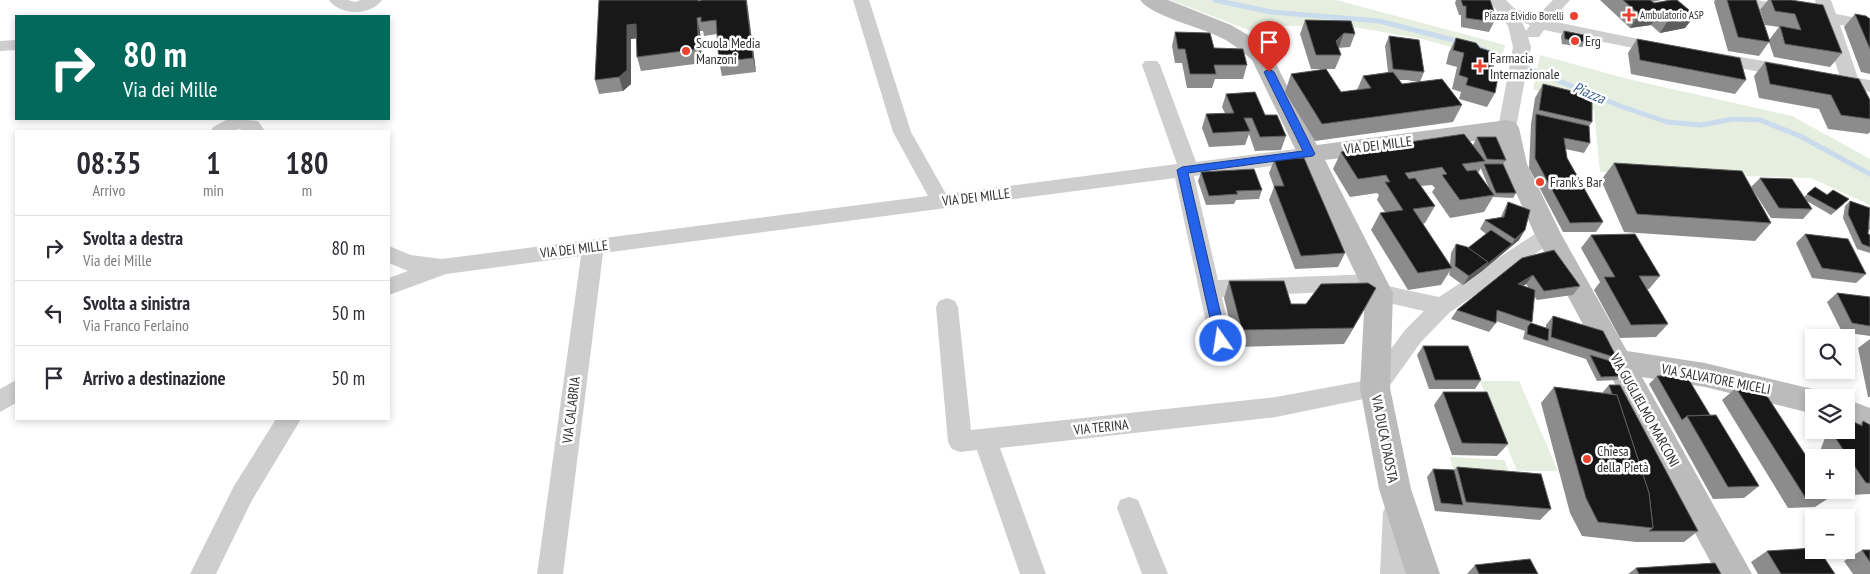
<!DOCTYPE html>
<html lang="it">
<head>
<meta charset="utf-8">
<style>
	:root { --surface:#fff; --page:#f2f2f3; --text:#2b2b33; --muted:#7c7c81; --line:#e1e1e2 }
	body { margin:0; font-family:"PT Sans Narrow",sans-serif; background:var(--page); color:var(--text); height:100vh; display:flex; flex-direction:column; font-size:19px; white-space:nowrap }
	* { box-sizing:border-box; margin:0 }
	p { font-size:16px; color:var(--muted) }
	.icon { flex:none; width:28px; height:28px; fill:none; stroke:currentColor; stroke-width:2; stroke-linecap:round; stroke-linejoin:round }
	.map { position:relative; flex:1; overflow:hidden }
	.side { position:absolute; left:15px; top:130px; width:375px; height:290px; display:flex; flex-direction:column; background:var(--surface); border-radius:0px; box-shadow:0 2px 8px #0003 }
	.side>* { flex:none }
	.hud { position:absolute; left:15px; top:15px; width:375px; height:105px; border-radius:0px; box-shadow:0 2px 8px #0003; background:#00695c; color:#fff; overflow:hidden }
	.tools { position:absolute; left:1805px; top:329px; display:grid; gap:10px }
	.tools a { display:grid; place-items:center; width:50px; height:50px; border-radius:0px; background:var(--surface); box-shadow:0 2px 8px #0003; font-size:25px }
	.pin { position:absolute; display:grid; place-items:center; width:42px; height:42px; color:#fff; margin:-51px -21px; border-radius:50% 50% 50% 0; rotate:-45deg; box-shadow:0 0 5px #0007 }
	.pin .icon { rotate:45deg }
	.me { position:absolute; width:55px; margin:-28px; rotate:347deg; stroke-linejoin:round; filter:drop-shadow(0 0 4px #0008) }
	.turn { display:flex; align-items:center; gap:18px; height:105px; padding:0 25px; font-size:22px }
	.turn .icon { width:65px; height:65px; stroke-width:2.5 }
	.turn b { display:block; font-size:35px; line-height:42px }
	.eta { display:flex; justify-content:space-evenly; align-items:center; height:85px; text-align:center }
	.eta b { font-size:30px; font-weight:800; line-height:35px }
	ul { padding:0; list-style:none }
	li { display:flex; align-items:center; gap:15px; height:65px; padding:0 25px; border-top:1px solid var(--line) }
	li div { flex:1 }
	li b { display:block; font-size:19px }
	li em { font-style:normal }
	.map>svg:first-child { display:block }
	.green { fill:#e5eedf }
	.lines { fill:none; stroke-linecap:round; stroke-linejoin:round }
	.stream { stroke:#cbdbee; stroke-width:5 }
	.street { fill:#cecece; fill-rule:evenodd }
	.secondary { fill:#bbb; fill-rule:evenodd }
	.wall { fill:#8c8c8c; fill-rule:evenodd }
	.shaded-wall { fill:#5d5d5d }
	.building { fill:#181818; stroke:#5d5d5d }
	.route { fill:#2563eb; stroke:#184099 }
	.poi-dot { fill:#eb4131; stroke:#fff; stroke-width:2 }
	.labels { text-anchor:middle; stroke-width:5; stroke-linejoin:round; paint-order:stroke }
	.far-poi-label { font-size:11px; fill:#313131; stroke:#fff; text-anchor:start }
	.poi-label { font-size:14px; fill:#313131; stroke:#fff; text-anchor:start }
	.street-label { font-size:14px; fill:#313131; stroke:#fff }
	.water-label { font-size:15px; font-style:italic; fill:#3b6597; stroke:#fff }
</style>
</head>
<body>
<div class="map">
<svg width="1870" height="574" viewBox="0 0 1870 574">
	<rect width="100%" height="100%" fill="#fff"/>
	<!-- green -->
	<g class="green">
		<polygon points="1170,0 1336,0 1505,45 1501,61 1422,39 1349,26 1282,26 1262,35"/>
		<polygon points="1540,55 1632,80 1792,116 1870,159 1870,205 1811,178 1600,172 1594,110 1533,89"/>
		<polygon points="1480,381 1519,381 1558,471 1517,471"/>
		<polygon points="1450,457 1505,460 1512,484 1456,479"/>
	</g>
	<g class="lines">
		<!-- stream -->
		<g class="stream">
			<polyline points="1215,0 1271,12 1379,21 1461,42"/>
			<polyline points="1472,45 1620,106 1667,122 1701,125 1733,119 1760,120 1800,136 1870,174"/>
		</g>
		<!-- street -->
		<g class="street">
			<path d="M329 0H348L355 2 361 0H382C371 16 340 16 329 0Z"/>
			<polygon points="853,0 869,0 911,132 946,194 1177,164 1142,65 1145,61 1157,61 1160,65 1196,162 1310,147 1317,149 1320,154 1317,159 1310,161 1194,176 1218,280 1374,274 1381,276 1385,282 1383,285 1439,297 1541,230 1548,227 1555,230 1558,235 1555,240 1450,312 1421,342 1383,395 1276,417 1000,448 1046,574 1020,574 977,450 960,452 952,449 948,442 936,307 939,301 947,298 955,301 958,307 971,430 1276,397 1368,380 1405,330 1424,311 1371,299 1368,293 1370,290 1222,297 1232,341 1229,347 1221,350 1213,347 1210,341 1175,178 603,253 563,574 537,574 581,256 446,274 389,295 389,278 408,271 389,263 389,246 411,255 442,259 928,196 893,132"/>
			<path d="M1489 0H1506L1514 8 1537 16 1553 0H1570L1551 21 1663 44 1669 45 1672 49 1669 53 1663 54 1544 30 1539 37H1528L1531 47 1516 128 1514 132 1507 134 1500 132 1498 128 1513 47 1508 26ZM1522 22 1530 25 1526 31Z"/>
			<polygon points="1721,0 1757,0 1818,11 1815,0 1831,0 1836,14 1868,20 1870,25 1862,29 1840,25 1858,78 1870,80 1870,92 1827,83 1824,79 1827,75 1839,74 1822,22 1729,5 1723,3"/>
			<polygon points="16,40 16,50 0,51 0,41"/>
			<polygon points="1712,52 1788,65 1794,67 1797,71 1794,75 1788,77 1706,62 1703,58 1706,54"/>
			<polygon points="228,119 258,121 265,131 246,131 239,129 234,131 211,131 213,127"/>
			<polygon points="16,380 16,403 0,412 0,389"/>
			<polygon points="276,419 301,419 251,502 216,574 190,574 234,486"/>
			<polygon points="1129,497 1138,500 1168,574 1142,574 1117,508 1120,500"/>
			<polygon points="1396,501 1405,504 1409,512 1406,574 1380,574 1383,512 1387,504"/>
		</g>
		<!-- secondary -->
		<g class="secondary">
			<path d="M1140 0H1168L1231 25 1258 41 1272 56 1317 145 1507 120 1515 122 1519 128 1527 164 1561 234 1627 351 1705 363 1825 392 1827 398H1814V414L1705 387 1642 377 1752 574H1717L1535 235 1503 164 1497 138 1325 160 1393 293 1390 388 1411 489 1440 574H1406L1379 489 1360 388 1365 293 1252 60C1240 49 1228 40 1213 34 1195 26 1151 15 1140 0Z"/>
			<polygon points="1846,399 1870,408 1870,435 1846,426"/>
		</g>
	</g>
	<!-- wall -->
	<g class="wall">
		<polygon points="599,0 700,1 747,0 756,72 722,76 719,62 717,34 704,36 703,31 700,31 702,63 641,71 637,57 637,38 631,39 631,84 623,91 599,94 595,80"/>
		<polygon points="1456,0 1490,0 1494,22 1489,32 1461,27 1461,15 1459,15 1455,3"/>
		<polygon points="1600,0 1661,0 1652,2 1654,3 1695,15 1685,28 1660,33 1651,25 1630,28"/>
		<polygon points="1715,0 1756,0 1769,40 1779,27 1765,25 1760,10 1768,0 1791,0 1842,53 1830,67 1774,57 1769,42 1759,56 1728,51 1714,2"/>
		<polygon points="1855,14 1870,19 1870,74 1861,72 1844,27"/>
		<polygon points="1305,20 1355,34 1350,47 1338,48 1341,55 1335,69 1311,69 1300,34"/>
		<polygon points="1564,31 1585,42 1582,47 1562,44 1561,36"/>
		<polygon points="1175,32 1214,48 1247,65 1243,79 1215,79 1212,88 1187,88 1182,63 1175,63 1172,46"/>
		<path d="M1389 36 1424 72 1420 82 1462 105 1453 122 1315 141 1285 92 1291 74 1341 92 1357 90 1363 76 1388 72 1385 46ZM1399 80H1407L1418 82 1402 84Z"/>
		<polygon points="1456,38 1491,75 1495,93 1487,107 1459,99 1461,92 1452,89 1457,67 1446,64 1449,52"/>
		<polygon points="1637,39 1746,80 1735,94 1631,74 1628,53"/>
		<polygon points="1765,62 1870,100 1870,132 1868,134 1828,129 1819,109 1759,98 1754,76"/>
		<polygon points="1543,84 1592,122 1589,126 1590,143 1584,153 1565,149 1567,158 1603,222 1596,232 1563,232 1529,168 1531,124 1535,98"/>
		<polygon points="1226,94 1265,115 1286,136 1281,150 1255,151 1249,134 1245,145 1209,147 1202,128 1206,114 1225,113 1222,107"/>
		<path d="M1477 137 1506 160 1503 164 1516 193 1513 198 1493 197 1484 212 1450 218 1432 192 1435 188 1432 185 1421 186 1435 206 1425 223 1423 224 1450 265 1451 253 1456 244 1468 248 1486 234 1480 229 1485 220 1501 217 1503 212 1508 202 1519 240 1482 271 1463 285 1449 275 1450 271 1441 285 1408 290 1371 230 1380 213 1385 212 1377 200 1379 195 1377 193 1350 197 1333 169 1341 152 1473 145ZM1481 168V169L1489 188 1478 173Z"/>
		<polygon points="1274,160 1345,253 1338,267 1295,269 1269,200 1274,187 1269,173"/>
		<polygon points="1614,163 1771,223 1755,241 1624,232 1601,180"/>
		<polygon points="1201,172 1262,190 1259,199 1236,200 1234,204 1206,205 1198,181"/>
		<polygon points="1760,178 1804,197 1815,187 1844,204 1831,215 1807,201 1812,209 1803,219 1771,218 1751,187"/>
		<polygon points="1850,201 1868,234 1870,235 1870,253 1857,249 1843,218 1845,206"/>
		<polygon points="1870,217 1870,230 1869,229"/>
		<polygon points="1805,234 1866,274 1856,283 1812,278 1796,243"/>
		<polygon points="1591,235 1660,276 1649,289 1647,289 1668,324 1656,337 1620,338 1594,290 1600,282 1581,248"/>
		<path d="M1522 258 1580 286 1573 295 1537 300 1534 296 1532 322 1531 323 1546 328V325L1553 316 1617 358 1614 362 1621 376 1617 380 1597 381 1586 359 1523 339 1525 331 1496 321V323L1489 332 1451 319 1457 310ZM1526 284 1529 288 1523 286Z"/>
		<polygon points="1229,281 1291,304 1367,305 1344,344 1236,347 1224,298"/>
		<polygon points="1837,293 1870,297 1870,336 1842,332 1827,302"/>
		<polygon points="1870,339 1870,397 1868,397 1858,348"/>
		<polygon points="1423,346 1481,380 1475,389 1429,389 1417,355"/>
		<polygon points="1657,376 1710,415 1759,486 1744,498 1713,499 1649,384"/>
		<polygon points="1609,385 1698,531 1684,542 1636,542 1582,536 1570,513 1541,403 1554,387 1602,393"/>
		<polygon points="1736,388 1832,496 1815,507 1788,508 1722,400"/>
		<polygon points="1443,392 1508,444 1497,456 1452,455 1434,405"/>
		<polygon points="1863,421 1870,425 1870,494 1849,495 1845,490 1846,490 1846,458 1824,458 1820,451 1828,430 1846,430 1859,425"/>
		<polygon points="1457,467 1551,509 1540,520 1435,511 1427,477 1433,469 1454,470"/>
		<polygon points="1862,550 1870,550 1870,574 1853,574 1844,561"/>
		<polygon points="1767,551 1835,574 1758,574 1751,562"/>
		<polygon points="1475,565 1538,574 1467,574"/>
		<polygon points="1636,568 1721,574 1628,574"/>
	</g>
	<!-- shaded-wall -->
	<g class="shaded-wall">
		<polygon points="746,0 747,4 756,72 753,58"/>
		<polygon points="1660,11 1651,25 1630,28 1639,14"/>
		<polygon points="1695,15 1685,28 1660,33 1669,19"/>
		<polygon points="697,18 700,31 702,63 699,49"/>
		<polygon points="636,24 640,38 631,39 631,84 623,91 619,77 627,25"/>
		<polygon points="1344,33 1339,47 1331,55 1336,41"/>
		<polygon points="1525,230 1519,240 1482,271 1485,266 1512,244 1515,239"/>
		<polygon points="1488,262 1482,271 1463,285 1469,276"/>
		<polygon points="1533,275 1526,284 1511,294 1518,284"/>
		<polygon points="1376,288 1367,305 1344,344 1353,328"/>
	</g>
	<!-- building -->
	<g class="building">
		<polygon points="599,0 698,0 698,1 703,0 746,0 753,58 719,62 716,20 701,22 701,17 697,18 699,49 637,57 636,24 627,25 627,70 619,77 595,80"/>
		<polygon points="1461,0 1490,0 1493,8 1494,22 1466,18 1466,6 1463,6"/>
		<polygon points="1623,0 1650,0 1654,3 1671,0 1677,0 1695,15 1669,19 1660,11 1639,14"/>
		<polygon points="1727,0 1756,0 1770,42 1738,37"/>
		<polygon points="1771,0 1791,0 1823,5 1842,53 1785,44 1780,26 1801,30 1795,14 1775,11"/>
		<polygon points="1855,14 1866,16 1870,19 1870,49"/>
		<polygon points="1305,20 1351,21 1355,34 1344,33 1336,41 1341,55 1316,55"/>
		<polygon points="1564,31 1584,35 1585,42 1565,39"/>
		<polygon points="1175,32 1210,33 1214,48 1243,49 1247,65 1214,65 1216,74 1190,74 1185,49 1178,49"/>
		<polygon points="1389,36 1419,40 1424,72 1393,69"/>
		<polygon points="1456,38 1476,43 1480,48 1496,53 1491,75 1498,77 1495,93 1466,85 1468,78 1459,75 1464,53 1453,50"/>
		<polygon points="1637,39 1740,58 1746,80 1640,60"/>
		<polygon points="1765,62 1859,79 1870,100 1870,119 1841,115 1831,95 1770,84"/>
		<polygon points="1326,69 1341,92 1371,88 1363,76 1393,72 1402,84 1442,79 1462,105 1322,124 1291,74"/>
		<polygon points="1543,84 1592,96 1592,122 1539,110"/>
		<polygon points="1255,92 1265,115 1277,115 1286,136 1260,137 1252,118 1244,118 1250,131 1213,133 1206,114 1234,113 1226,94"/>
		<polygon points="1536,114 1589,126 1590,143 1564,138 1567,158 1603,222 1570,223 1535,158"/>
		<polygon points="1464,134 1485,161 1462,164 1467,171 1476,170 1494,195 1460,200 1442,175 1447,174 1442,167 1405,173 1409,179 1415,178 1435,206 1413,209 1452,268 1418,273 1380,213 1403,210 1385,182 1390,182 1386,175 1358,179 1341,152"/>
		<polygon points="1477,137 1496,137 1506,160 1487,159"/>
		<polygon points="1304,158 1345,253 1301,256 1274,186 1284,186 1274,160"/>
		<polygon points="1614,163 1742,171 1771,223 1637,214"/>
		<polygon points="1484,164 1503,164 1516,193 1496,193"/>
		<polygon points="1254,169 1262,190 1236,191 1238,194 1209,196 1201,172"/>
		<polygon points="1760,178 1792,179 1812,209 1779,208"/>
		<polygon points="1815,187 1827,195 1833,190 1849,199 1836,210 1807,194"/>
		<polygon points="1850,201 1870,208 1868,234 1870,235 1870,247 1862,244 1848,214"/>
		<polygon points="1508,202 1530,210 1525,230 1515,239 1485,220 1504,217"/>
		<polygon points="1491,230 1512,244 1485,266 1488,262 1468,248"/>
		<polygon points="1635,234 1660,276 1639,276 1668,324 1631,325 1604,277 1615,277 1591,235"/>
		<polygon points="1805,234 1848,239 1866,274 1822,268"/>
		<polygon points="1456,244 1467,247 1488,262 1469,276 1455,266"/>
		<polygon points="1554,250 1580,286 1544,291 1533,275 1518,284 1535,290 1532,322 1497,310 1496,323 1457,310 1522,258"/>
		<polygon points="1229,281 1284,281 1291,304 1306,304 1321,284 1368,283 1376,288 1353,328 1242,330"/>
		<polygon points="1837,293 1870,297 1870,326 1852,323"/>
		<polygon points="1553,316 1603,331 1617,358 1551,337"/>
		<polygon points="1531,323 1549,329 1548,341 1527,334 1528,326"/>
		<polygon points="1423,346 1468,346 1481,380 1435,380"/>
		<polygon points="1590,355 1614,362 1621,376 1601,377"/>
		<polygon points="1686,375 1710,415 1687,416 1682,420 1657,376"/>
		<polygon points="1609,385 1620,385 1698,531 1649,531 1653,528 1649,493 1617,395 1612,394"/>
		<polygon points="1554,387 1617,395 1649,493 1653,528 1598,522 1586,498"/>
		<polygon points="1761,387 1814,468 1814,490 1828,490 1832,496 1805,497 1736,388"/>
		<polygon points="1443,392 1487,392 1508,444 1462,443"/>
		<polygon points="1716,415 1759,486 1728,487 1687,416"/>
		<polygon points="1846,418 1862,426 1863,421 1870,425 1870,483 1866,483 1836,439 1839,430 1846,430"/>
		<polygon points="1457,467 1541,474 1551,509 1466,502"/>
		<polygon points="1433,469 1454,470 1463,505 1441,503"/>
		<polygon points="1814,548 1814,550 1819,550 1835,574 1781,574 1767,551"/>
		<polygon points="1862,550 1870,550 1870,562"/>
		<polygon points="1530,559 1538,574 1479,574 1475,565"/>
		<polygon points="1715,563 1721,574 1639,574 1636,568"/>
	</g>
	<!-- route -->
	<polygon class="route" points="1269,69 1274,72 1315,154 1313,156 1188,173 1227,341 1221,346 1215,341 1177,170 1182,167 1303,151 1264,72"/>
	<!-- markers -->
	<g class="poi-dot">
		<path d="M1626.5 7.5h5v5h5v5h-5v5h-5v-5h-5v-5h5z"/>
		<circle cx="1574" cy="16" r="5"/>
		<circle cx="1575" cy="41" r="5"/>
		<circle cx="686" cy="51" r="5"/>
		<path d="M1477.5 58.5h5v5h5v5h-5v5h-5v-5h-5v-5h5z"/>
		<circle cx="1540" cy="182" r="5"/>
		<circle cx="1587" cy="459" r="5"/>
	</g>
	<g class="labels">
		<!-- far-poi labels -->
		<g class="far-poi-label">
			<text x="1640" y="19">Ambulatorio ASP</text>
			<text x="1564" y="20" text-anchor="end">Piazza Elvidio Borelli</text>
		</g>
		<!-- poi labels -->
		<g class="poi-label">
			<text x="1585" y="46">Erg</text>
			<text x="696" y="48">Scuola Media<tspan x="696" dy="16">Manzoni</tspan></text>
			<text x="1490" y="63">Farmacia<tspan x="1490" dy="16">Internazionale</tspan></text>
			<text x="1550" y="187">Frank's Bar</text>
			<text x="1597" y="456">Chiesa<tspan x="1597" dy="16">della Pietà</tspan></text>
		</g>
		<!-- street labels -->
		<g class="street-label">
			<text transform="translate(1378 145) rotate(-7)" y="5">VIA DEI MILLE</text>
			<text transform="translate(976 197) rotate(-7)" y="5">VIA DEI MILLE</text>
			<text transform="translate(574 249) rotate(-7)" y="5">VIA DEI MILLE</text>
			<text transform="translate(1716 379) rotate(11)" y="5">VIA SALVATORE MICELI</text>
			<text transform="translate(571 410) rotate(-83)" y="5">VIA CALABRIA</text>
			<text transform="translate(1645 410) rotate(61)" y="5">VIA GUGLIELMO MARCONI</text>
			<text transform="translate(1101 427) rotate(-6)" y="5">VIA TERINA</text>
			<text transform="translate(1385 439) rotate(79)" y="5">VIA DUCA D'AOSTA</text>
		</g>
		<!-- water labels -->
		<g class="water-label">
			<text transform="translate(1589 93) rotate(23)" y="5">Piazza</text>
		</g>
	</g>
</svg>
<div class="tools">
<a><svg class="icon" aria-label="search" viewBox="0 0 24 24"><circle cx="10" cy="10" r="6"/><path d="M15 15l6 6"/></svg></a>
<a><svg class="icon" aria-label="layers" viewBox="0 0 24 24"><path d="M12 4l9 5-9 5-9-5zM3 14l9 5 9-5"/></svg></a>
<a>+</a>
<a>−</a>
</div>
<div class="pin" style="left:1269px;top:72px;background:#d93025"><svg class="icon" aria-label="arrive" viewBox="0 0 24 24"><path d="M6 21V4h12l-3 4 3 4H6"/></svg></div>
<svg class="me" style="left:1221px;top:341px" viewBox="-20 -20 40 40"><circle r="17" fill="#2563eb" stroke="#fff" stroke-width="3"/><path d="M0-11L8 9 0 5-8 9z" fill="#fff"/></svg>
<div class="hud">
<div class="turn"><svg class="icon" aria-label="right" viewBox="0 0 24 24"><path d="M7 20v-9h11M14 6l5 5-5 5"/></svg><div><b>80 m</b>Via dei Mille</div></div>
</div>
<section class="side">
<div class="eta">
<div><b>08:35</b><p>Arrivo</p></div>
<div><b>1</b><p>min</p></div>
<div><b>180</b><p>m</p></div>
</div>
<ul>
<li><svg class="icon" aria-label="right" viewBox="0 0 24 24"><path d="M7 20v-9h11M14 6l5 5-5 5"/></svg><div><b>Svolta a destra</b><p>Via dei Mille</p></div><em>80 m</em></li>
<li><svg class="icon" aria-label="left" viewBox="0 0 24 24"><path d="M17 20v-9H6M10 6l-5 5 5 5"/></svg><div><b>Svolta a sinistra</b><p>Via Franco Ferlaino</p></div><em>50 m</em></li>
<li><svg class="icon" aria-label="arrive" viewBox="0 0 24 24"><path d="M6 21V4h12l-3 4 3 4H6"/></svg><div><b>Arrivo a destinazione</b></div><em>50 m</em></li>
</ul>
</section>
</div>
</body>
</html>
